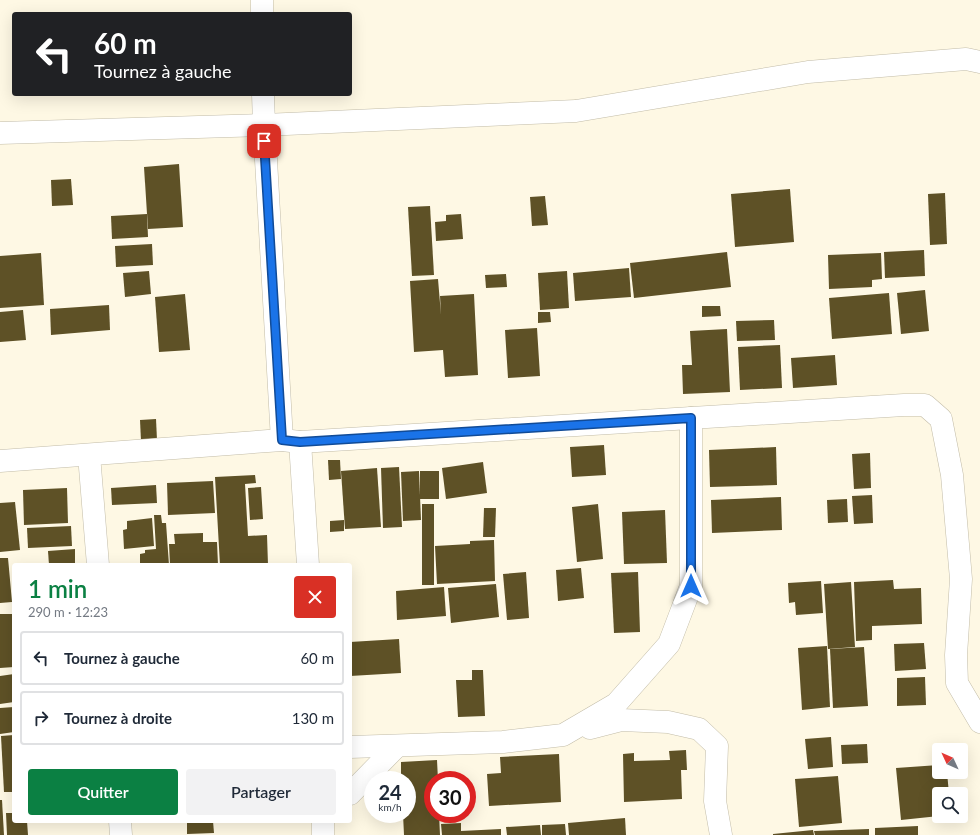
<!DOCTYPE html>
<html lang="fr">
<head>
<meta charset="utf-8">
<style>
	:root { --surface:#fff; --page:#f2f2f3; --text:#1f2937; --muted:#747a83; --line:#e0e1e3; --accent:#0b8043 }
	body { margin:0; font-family:Lato,sans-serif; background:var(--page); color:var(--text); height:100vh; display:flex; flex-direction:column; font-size:15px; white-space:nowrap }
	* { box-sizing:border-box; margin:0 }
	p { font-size:13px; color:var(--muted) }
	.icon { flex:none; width:22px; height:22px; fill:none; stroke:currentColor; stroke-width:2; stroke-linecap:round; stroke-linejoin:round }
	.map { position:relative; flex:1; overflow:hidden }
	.drawer { position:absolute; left:12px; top:563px; width:340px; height:260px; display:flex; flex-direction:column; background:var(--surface); border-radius:4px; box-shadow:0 4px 16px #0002 }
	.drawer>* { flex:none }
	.top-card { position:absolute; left:12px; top:12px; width:340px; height:84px; border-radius:4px; box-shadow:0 4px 16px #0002; background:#202124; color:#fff; overflow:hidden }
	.needle { width:26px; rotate:314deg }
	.controls { position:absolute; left:932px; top:743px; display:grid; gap:8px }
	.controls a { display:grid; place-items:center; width:36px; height:36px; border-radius:4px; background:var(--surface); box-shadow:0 4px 16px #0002; font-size:20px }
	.speed { position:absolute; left:364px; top:771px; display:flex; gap:8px; font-size:20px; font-weight:700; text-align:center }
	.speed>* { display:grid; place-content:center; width:52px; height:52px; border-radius:50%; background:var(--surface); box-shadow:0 4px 16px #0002; line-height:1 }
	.speed small { font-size:10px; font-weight:400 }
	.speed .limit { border:6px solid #d22; background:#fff; color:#111 }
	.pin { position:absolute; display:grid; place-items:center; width:34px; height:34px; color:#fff; margin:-17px; border-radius:8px; box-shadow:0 2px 6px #0006 }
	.me { position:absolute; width:44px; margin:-22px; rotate:0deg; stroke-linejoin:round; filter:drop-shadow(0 0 3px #0008) }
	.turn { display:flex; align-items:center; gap:14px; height:84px; padding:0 16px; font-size:18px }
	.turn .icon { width:52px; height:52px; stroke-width:2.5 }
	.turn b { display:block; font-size:28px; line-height:34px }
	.round { display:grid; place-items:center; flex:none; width:42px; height:42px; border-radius:4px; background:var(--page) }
	.head { display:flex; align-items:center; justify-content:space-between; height:68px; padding:0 16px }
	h1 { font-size:24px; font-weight:600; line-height:30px; color:var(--accent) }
	.cta { display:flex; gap:8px; margin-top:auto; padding:8px 16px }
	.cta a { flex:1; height:46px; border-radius:4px; background:var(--accent); color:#fff; font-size:16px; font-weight:600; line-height:46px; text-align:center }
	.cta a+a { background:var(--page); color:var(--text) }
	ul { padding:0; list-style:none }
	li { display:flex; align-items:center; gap:12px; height:54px; margin:0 8px 6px; padding:0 8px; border:2px solid var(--line); border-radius:4px }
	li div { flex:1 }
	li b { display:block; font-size:15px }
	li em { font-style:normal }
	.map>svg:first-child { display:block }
	.building { fill:#5e5126 }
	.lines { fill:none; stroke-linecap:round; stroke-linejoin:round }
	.minor-casing { stroke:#c2bca8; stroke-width:23 }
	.minor { stroke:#fff; stroke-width:22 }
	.route-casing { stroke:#114b97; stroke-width:10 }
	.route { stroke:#1a73e8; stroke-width:7 }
</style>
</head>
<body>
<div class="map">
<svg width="980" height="835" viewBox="0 0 980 835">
	<rect width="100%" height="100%" fill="#fef8e4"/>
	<!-- building -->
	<g class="building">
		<polygon points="179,164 183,227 148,229 144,167"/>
		<polygon points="71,179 73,205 52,206 51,180"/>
		<polygon points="790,189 794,242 735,247 731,194"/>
		<polygon points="945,193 947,244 930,245 928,194"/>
		<polygon points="545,196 548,225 532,226 530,197"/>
		<polygon points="430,206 434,275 412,276 408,207"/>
		<polygon points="147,214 148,237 112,239 111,216"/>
		<polygon points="461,214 463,239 436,241 435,222 446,221 446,215"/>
		<polygon points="152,244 153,265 116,267 115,246"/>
		<polygon points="924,250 925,276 885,278 884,252"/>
		<polygon points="727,252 731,287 634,298 630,263"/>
		<polygon points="41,253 44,305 0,308 0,256"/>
		<polygon points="881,253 882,279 872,280 872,287 829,289 828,255"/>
		<polygon points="629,268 631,297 575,301 573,273"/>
		<polygon points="149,271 151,294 125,297 123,273"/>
		<polygon points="567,271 569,308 540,310 538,273"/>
		<polygon points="506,274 507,287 486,288 485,275"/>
		<polygon points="438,279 441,315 440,296 474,294 478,375 445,377 443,350 414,352 410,281"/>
		<polygon points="925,290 929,331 901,334 897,293"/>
		<polygon points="889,293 892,334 832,339 829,298"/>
		<polygon points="185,294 190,350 159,352 155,297"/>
		<polygon points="109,305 110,330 51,335 50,309"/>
		<polygon points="702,306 720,306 721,316 702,317"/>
		<polygon points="23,310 26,340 0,342 0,312"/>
		<polygon points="538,312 550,312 551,322 538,323"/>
		<polygon points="774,320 775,340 737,341 736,321"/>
		<polygon points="537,328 540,376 508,378 505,330"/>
		<polygon points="727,329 730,392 683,394 682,365 692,365 690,331"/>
		<polygon points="780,345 782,388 740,390 738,347"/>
		<polygon points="835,355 837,385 793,388 791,358"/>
		<polygon points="156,419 157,440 141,441 140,420"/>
		<polygon points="604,445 606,475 572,477 570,447"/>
		<polygon points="776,447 777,485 710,487 709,450"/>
		<polygon points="870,453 871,488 854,489 852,454"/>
		<polygon points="328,460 340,460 341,479 329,480"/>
		<polygon points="483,462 487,493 446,499 442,468"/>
		<polygon points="399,467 402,527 383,528 381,468"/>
		<polygon points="377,468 381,527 345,529 341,471"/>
		<polygon points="419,471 421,520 403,521 401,472"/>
		<rect x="420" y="471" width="19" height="28"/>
		<polygon points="255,475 256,483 245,484 248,536 267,535 268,565 220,565 215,477"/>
		<polygon points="213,481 215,513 168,515 167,483"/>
		<polygon points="156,485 157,503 112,505 111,488"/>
		<polygon points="261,487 263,519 250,520 248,488"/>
		<polygon points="67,488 68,523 24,525 23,490"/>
		<polygon points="872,495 873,523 854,524 852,496"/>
		<polygon points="781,497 782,530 712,533 711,500"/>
		<polygon points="847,499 848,522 828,523 827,500"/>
		<polygon points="15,502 20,550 0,552 0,503"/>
		<rect x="422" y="504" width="12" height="81"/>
		<polygon points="598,504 603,559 577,562 572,507"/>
		<polygon points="484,508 496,508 495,537 483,537"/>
		<polygon points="665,510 667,563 624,564 622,512"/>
		<polygon points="154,515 161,515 162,523 166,523 169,565 140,565 140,554 145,553 145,550 156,549"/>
		<polygon points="152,518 154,546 124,549 123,530 127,529 127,521"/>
		<polygon points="344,520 344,531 330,532 330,521"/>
		<polygon points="71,526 72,546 28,548 27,528"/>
		<polygon points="203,533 203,542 217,542 218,565 170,565 169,544 175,544 174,534"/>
		<polygon points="494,540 495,581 437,584 435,546 470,544 470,541"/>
		<polygon points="75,549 75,565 49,565 48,551"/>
		<polygon points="0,558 8,558 12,602 0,603"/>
		<polygon points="581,568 584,598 558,601 556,570"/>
		<polygon points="526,572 529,618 507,620 503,574"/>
		<polygon points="638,572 640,632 614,633 611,573"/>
		<polygon points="893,580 894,589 921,588 922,624 872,626 872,640 856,641 854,582"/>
		<polygon points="821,581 823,613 796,615 795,602 789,603 788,583"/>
		<polygon points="851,582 855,647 828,649 824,584"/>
		<polygon points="496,584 499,617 451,623 448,588"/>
		<polygon points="444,587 446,616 397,620 396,591"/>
		<polygon points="0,614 14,614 14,667 0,668"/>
		<polygon points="399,639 401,673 350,676 350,642"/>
		<polygon points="924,643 926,669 895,671 894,644"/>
		<polygon points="827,646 830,707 802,710 798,648"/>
		<polygon points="864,647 868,706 833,708 830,649"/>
		<polygon points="472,670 483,670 485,716 458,717 456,680 472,680"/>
		<polygon points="14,674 14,702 0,704 0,676"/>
		<polygon points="925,677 926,705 897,706 897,678"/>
		<polygon points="14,707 14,732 0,734 0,708"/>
		<polygon points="14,735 14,792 4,792 1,736"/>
		<polygon points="831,737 833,767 808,769 805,739"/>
		<polygon points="867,744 868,763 842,764 841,745"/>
		<polygon points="686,750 687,770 681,770 682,799 624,802 623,754 634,753 634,761 670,760 669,751"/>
		<polygon points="559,754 561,802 489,806 487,774 501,773 500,757"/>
		<polygon points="437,760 438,780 433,780 433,814 439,814 440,835 404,835 403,814 407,814 407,780 401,780 401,762"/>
		<polygon points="939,765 939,772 947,772 949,794 939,794 939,816 901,820 896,768"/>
		<polygon points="838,776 842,823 799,827 795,779"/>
		<polygon points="0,800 2,800 4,835 0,835"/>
		<polygon points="6,813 14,813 14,821 27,821 28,835 7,835"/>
		<polygon points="625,818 626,835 569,835 568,823"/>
		<polygon points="187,821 213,821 214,833 187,834"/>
		<polygon points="461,823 461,831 501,829 501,835 442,835 441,824"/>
		<polygon points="565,824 566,835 542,835 542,825"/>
		<polygon points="540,825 541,835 507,835 506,827"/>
		<polygon points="918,826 918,835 875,835 875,828"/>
		<polygon points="869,829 869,835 815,835 814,831"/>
		<polygon points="813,830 814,835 773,835 773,834"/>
	</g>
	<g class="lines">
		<!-- minor casing -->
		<g class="minor-casing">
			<g id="minor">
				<polyline points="262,0 262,14"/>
				<polyline points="263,94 264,125 282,440"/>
				<polyline points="0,133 264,125 576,111 808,72 966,59 980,62"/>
				<polyline points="300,442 308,565"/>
				<polyline points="89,455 98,565"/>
				<polyline points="0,461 282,440 300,442 904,405 925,405 941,419 952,475 961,579 956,655 957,683 980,722"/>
				<polyline points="590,728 621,720 668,722 699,729 717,746 715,801 721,835"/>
				<polyline points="350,747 503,742 563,735 616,704 669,644 691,586 691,418"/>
				<polyline points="350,794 397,746"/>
				<polyline points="120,821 121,835"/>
				<polyline points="323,835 323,821"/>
			</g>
		</g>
		<!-- minor -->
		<use href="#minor" class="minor"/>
	</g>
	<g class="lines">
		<!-- route casing -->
		<g class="route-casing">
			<polyline id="route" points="264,141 282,440 300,442 691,418 691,586"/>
		</g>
		<!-- route -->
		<use href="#route" class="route"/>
	</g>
</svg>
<div class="controls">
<a><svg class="needle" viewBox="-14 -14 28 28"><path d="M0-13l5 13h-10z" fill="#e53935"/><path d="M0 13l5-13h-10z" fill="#747a83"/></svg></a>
<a><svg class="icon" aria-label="search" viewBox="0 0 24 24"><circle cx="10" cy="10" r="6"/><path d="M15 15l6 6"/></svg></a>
</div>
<div class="speed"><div>24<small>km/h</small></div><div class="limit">30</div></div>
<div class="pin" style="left:264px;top:141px;background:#d93025"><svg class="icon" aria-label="arrive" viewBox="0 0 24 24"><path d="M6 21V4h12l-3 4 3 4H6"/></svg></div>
<svg class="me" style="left:691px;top:586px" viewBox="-20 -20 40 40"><path d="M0-17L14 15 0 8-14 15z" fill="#1a73e8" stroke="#fff" stroke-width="4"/></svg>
<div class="top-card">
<div class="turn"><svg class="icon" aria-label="left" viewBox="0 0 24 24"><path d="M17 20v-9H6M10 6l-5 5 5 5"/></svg><div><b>60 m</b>Tournez à gauche</div></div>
</div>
<section class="drawer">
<div class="head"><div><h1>1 min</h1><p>290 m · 12:23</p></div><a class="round" style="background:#d93025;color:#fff"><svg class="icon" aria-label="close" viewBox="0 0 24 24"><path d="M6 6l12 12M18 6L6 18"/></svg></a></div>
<ul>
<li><svg class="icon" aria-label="left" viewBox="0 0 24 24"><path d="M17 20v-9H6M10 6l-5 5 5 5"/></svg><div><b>Tournez à gauche</b></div><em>60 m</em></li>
<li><svg class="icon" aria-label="right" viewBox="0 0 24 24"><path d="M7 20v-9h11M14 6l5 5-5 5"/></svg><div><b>Tournez à droite</b></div><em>130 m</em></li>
</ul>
<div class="cta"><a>Quitter</a><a>Partager</a></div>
</section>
</div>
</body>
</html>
